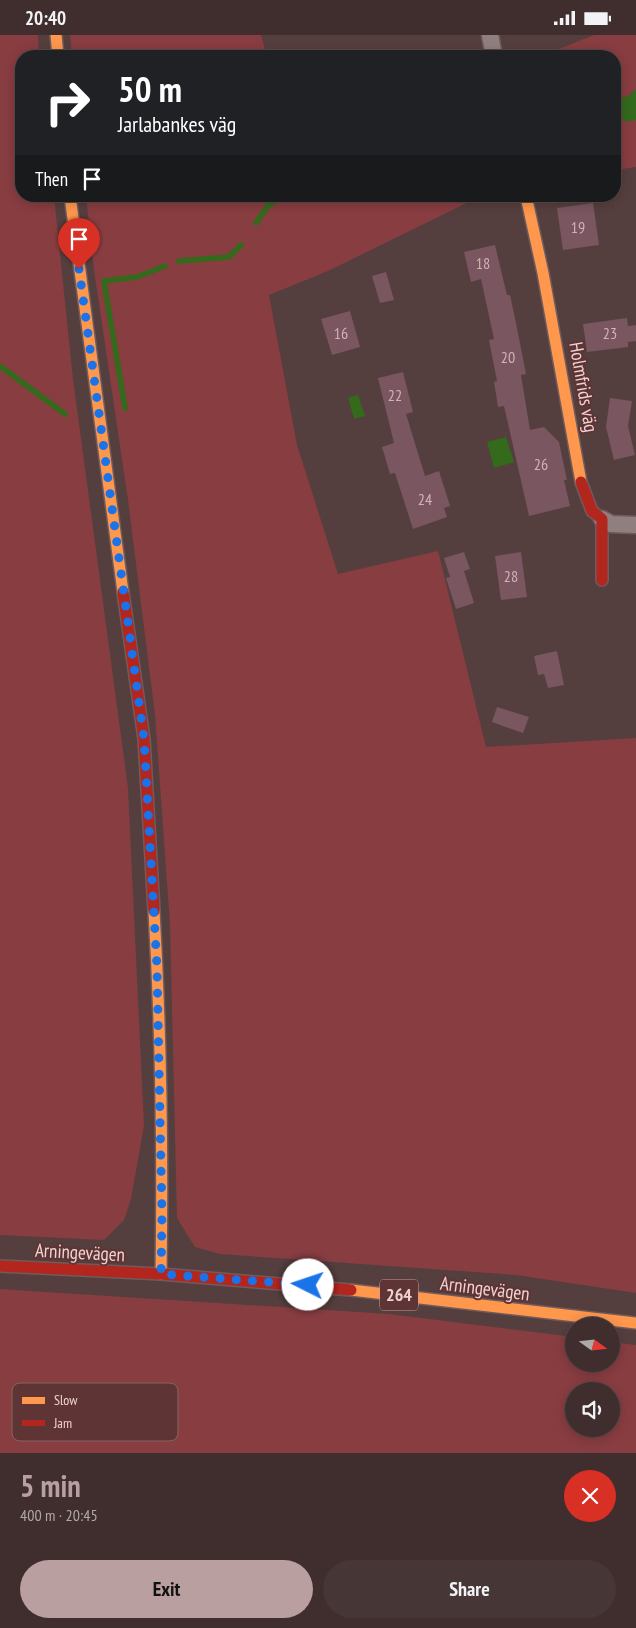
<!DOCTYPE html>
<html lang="en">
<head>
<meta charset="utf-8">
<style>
	:root { --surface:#402e2e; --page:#473636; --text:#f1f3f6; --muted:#aea8aa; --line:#594a4a; --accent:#b99f9f }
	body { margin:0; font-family:"PT Sans Narrow",sans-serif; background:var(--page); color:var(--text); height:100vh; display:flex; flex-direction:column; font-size:19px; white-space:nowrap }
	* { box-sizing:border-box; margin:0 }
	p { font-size:16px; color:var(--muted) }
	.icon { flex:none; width:28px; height:28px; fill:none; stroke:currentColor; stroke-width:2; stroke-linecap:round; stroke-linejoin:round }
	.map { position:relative; height:1418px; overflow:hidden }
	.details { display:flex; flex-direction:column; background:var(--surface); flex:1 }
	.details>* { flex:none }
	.top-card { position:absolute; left:15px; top:15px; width:606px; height:152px; border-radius:20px; box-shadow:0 2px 12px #0003,0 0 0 1px var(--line); background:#202124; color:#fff; overflow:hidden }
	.needle { width:32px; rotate:105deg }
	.buttons { position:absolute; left:565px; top:1282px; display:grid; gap:10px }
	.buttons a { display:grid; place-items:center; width:55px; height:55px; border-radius:50%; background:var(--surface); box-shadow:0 2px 12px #0003,0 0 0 1px var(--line); font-size:25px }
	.pin { position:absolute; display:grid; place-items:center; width:42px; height:42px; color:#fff; margin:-51px -21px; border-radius:50% 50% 50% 0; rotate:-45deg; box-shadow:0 0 5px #0007 }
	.pin .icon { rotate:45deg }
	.me { position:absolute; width:55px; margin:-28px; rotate:274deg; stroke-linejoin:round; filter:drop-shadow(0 0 4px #0008) }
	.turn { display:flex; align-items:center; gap:18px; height:105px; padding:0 20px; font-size:22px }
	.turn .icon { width:65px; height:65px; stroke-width:2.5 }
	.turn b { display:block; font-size:35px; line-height:42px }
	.then { display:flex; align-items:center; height:48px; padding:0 20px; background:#0003; gap:10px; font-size:19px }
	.round { display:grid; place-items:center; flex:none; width:52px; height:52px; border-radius:26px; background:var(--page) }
	.summary { display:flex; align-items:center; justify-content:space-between; height:85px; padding:0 20px }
	h1 { font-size:30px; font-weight:700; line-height:38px; color:var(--accent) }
	.action { display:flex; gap:10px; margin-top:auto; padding:10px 20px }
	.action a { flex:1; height:58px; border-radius:30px; background:var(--accent); color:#111; font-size:20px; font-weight:700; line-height:58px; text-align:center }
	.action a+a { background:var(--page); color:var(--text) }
	.status { display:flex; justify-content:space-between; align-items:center; height:35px; padding:0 25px; background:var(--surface); direction:ltr }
	.status svg { height:14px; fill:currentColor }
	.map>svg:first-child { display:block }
	.green { fill:#883d41; fill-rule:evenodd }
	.water { fill:#336a1c }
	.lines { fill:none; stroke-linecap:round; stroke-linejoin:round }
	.stream { stroke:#336a1c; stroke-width:5.5 }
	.building { fill:#795660 }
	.street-casing { stroke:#705b5c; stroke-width:19 }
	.slow-casing { stroke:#705b5c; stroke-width:14 }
	.jam-casing { stroke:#705b5c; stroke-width:14 }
	.street { stroke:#907f7f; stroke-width:16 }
	.slow { stroke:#ff974d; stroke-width:11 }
	.jam { stroke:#b3261e; stroke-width:11 }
	.route { stroke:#1a73e8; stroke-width:9; stroke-dasharray:0 16.2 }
	.labels { text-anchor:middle; stroke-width:4; stroke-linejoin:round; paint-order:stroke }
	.number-label { font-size:16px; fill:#d2b4b6 }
	.shield { fill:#5f3435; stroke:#c4a3a4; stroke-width:1 }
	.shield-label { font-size:18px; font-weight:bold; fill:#efd3d3 }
	.street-label { font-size:19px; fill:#efd3d3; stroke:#5f3435 }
	.key { fill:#5f3435; stroke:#8a6464; stroke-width:1 }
	.key-label { font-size:14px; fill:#efd3d3 }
</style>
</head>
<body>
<div class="status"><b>20:40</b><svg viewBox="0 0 49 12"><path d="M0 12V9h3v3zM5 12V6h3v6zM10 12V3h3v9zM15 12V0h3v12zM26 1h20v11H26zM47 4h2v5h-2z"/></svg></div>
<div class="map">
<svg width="636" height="1418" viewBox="0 0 636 1418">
	<rect width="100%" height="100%" fill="#553e3e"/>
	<!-- green -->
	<g class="green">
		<polygon points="0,0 38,0 39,21 21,21 21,161 54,161 73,344 128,753 144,1091 131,1164 124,1185 104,1205 0,1200"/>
		<polygon points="70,0 261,0 267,21 72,21"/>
		<polygon points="594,0 636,0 636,132 615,135 615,21 541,21"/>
		<polygon points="86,161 481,161 328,236 269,260 297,410 338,539 438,516 486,712 636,703 636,1258 516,1240 220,1219 195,1212 177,1183 170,890 155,680 128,465 94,235"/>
		<path d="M0 1254 389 1279 574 1302V1329H611V1307L636 1310V1418H0ZM574 1356H611V1394H574Z"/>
	</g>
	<!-- water -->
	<g class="water">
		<polygon points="636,54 636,85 627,87 615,79 615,63 627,62"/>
		<polygon points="358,360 365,381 354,384 348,363"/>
		<polygon points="506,402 514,427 494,433 487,407"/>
	</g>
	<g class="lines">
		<!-- stream -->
		<g class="stream">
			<polyline points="256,188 267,172 282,161"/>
			<polyline points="179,226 229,222 241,210"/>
			<polyline points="0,331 65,379"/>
			<polyline points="125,373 104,246 137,242 165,231"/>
		</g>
	</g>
	<!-- building -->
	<g class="building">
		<polygon points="593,168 599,210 563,215 557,173"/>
		<polygon points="495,210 507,260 510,260 516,288 526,339 521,340 530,395 544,392 559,407 567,445 564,445 570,471 529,481 504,371 498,372 494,347 497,346 489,305 494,304 481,244 471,247 464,217"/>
		<polygon points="386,237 394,265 380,268 372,241"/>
		<polygon points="350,276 360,312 332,320 321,284"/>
		<polygon points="627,283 628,291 636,290 636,306 628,307 628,312 587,317 583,289"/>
		<polygon points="403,337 413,377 406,379 425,441 439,436 450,471 444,473 447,482 413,494 395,438 390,439 382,412 394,408 378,343"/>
		<polygon points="610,363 632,366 628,391 635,420 614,425 606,392"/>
		<polygon points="464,517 470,534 464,536 474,568 456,574 446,543 450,542 444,523"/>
		<polygon points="521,517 527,562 501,565 495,521"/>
		<polygon points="557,616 564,650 548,653 544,639 538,640 534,621"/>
		<polygon points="497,672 529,682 523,698 492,687"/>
	</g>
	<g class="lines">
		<!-- street casing -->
		<g class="street-casing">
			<g id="street">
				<polyline points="490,0 494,21"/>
				<polyline points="602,484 611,489 636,490"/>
			</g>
		</g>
		<!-- slow casing -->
		<g class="slow-casing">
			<g id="slow">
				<polyline points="56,0 58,21"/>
				<polyline points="70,161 123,557"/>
				<polyline points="526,161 543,238 581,447"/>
				<path d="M154 876C161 997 163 1118 161 1239"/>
				<polyline points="351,1255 636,1288"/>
			</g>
		</g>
		<!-- jam casing -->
		<g class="jam-casing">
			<g id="jam">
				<polyline points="581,447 592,476 602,484 602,545"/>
				<polyline points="123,557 144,704 154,876"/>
				<polyline points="0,1231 161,1239 351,1255"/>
			</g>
		</g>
		<!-- street -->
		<use href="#street" class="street"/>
		<!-- slow -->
		<use href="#slow" class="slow"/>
		<!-- jam -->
		<use href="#jam" class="jam"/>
	</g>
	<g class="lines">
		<!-- route -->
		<polyline class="route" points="79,234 144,704 157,932 162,1180 161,1239 308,1250"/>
	</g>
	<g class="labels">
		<!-- number labels -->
		<g class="number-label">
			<text x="578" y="198">19</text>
			<text x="483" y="234">18</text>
			<text x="341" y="304">16</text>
			<text x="610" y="304">23</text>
			<text x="508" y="328">20</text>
			<text x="395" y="366">22</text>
			<text x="541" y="435">26</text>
			<text x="425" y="470">24</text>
			<text x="511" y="547">28</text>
		</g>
		<!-- shield labels -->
		<rect class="shield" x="380" y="1244.5" width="38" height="31" rx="4"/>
		<g class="shield-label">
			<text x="399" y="1266">264</text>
		</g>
		<!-- street labels -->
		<g class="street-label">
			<text transform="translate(584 352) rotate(80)" y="7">Holmfrids väg</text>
			<text transform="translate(80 1217) rotate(3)" y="7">Arningevägen</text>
			<text transform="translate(485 1253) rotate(7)" y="7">Arningevägen</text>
		</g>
	</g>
	<!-- legend -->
	<rect x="12" y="1348" width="166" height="58" rx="8" class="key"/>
	<rect x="22" y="1362" width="23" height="7" fill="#ff974d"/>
	<rect x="22" y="1385" width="23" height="6" fill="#b3261e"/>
	<g class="key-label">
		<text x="54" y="1370">Slow</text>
		<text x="54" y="1393">Jam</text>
	</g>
</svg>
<div class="buttons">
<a><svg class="needle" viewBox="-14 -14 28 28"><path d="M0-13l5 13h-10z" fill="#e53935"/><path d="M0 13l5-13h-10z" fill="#aea8aa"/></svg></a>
<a><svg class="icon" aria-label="sound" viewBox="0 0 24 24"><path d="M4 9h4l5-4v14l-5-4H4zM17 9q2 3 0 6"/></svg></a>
</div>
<div class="pin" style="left:79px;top:234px;background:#d93025"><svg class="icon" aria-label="arrive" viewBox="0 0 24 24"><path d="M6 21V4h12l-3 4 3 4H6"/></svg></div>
<svg class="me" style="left:308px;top:1250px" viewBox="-20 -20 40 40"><circle r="19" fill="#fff"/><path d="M0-13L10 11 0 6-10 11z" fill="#1a73e8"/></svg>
<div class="top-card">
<div class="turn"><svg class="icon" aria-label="right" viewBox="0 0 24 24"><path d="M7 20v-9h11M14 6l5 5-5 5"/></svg><div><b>50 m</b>Jarlabankes väg</div></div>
<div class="then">Then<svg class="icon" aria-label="arrive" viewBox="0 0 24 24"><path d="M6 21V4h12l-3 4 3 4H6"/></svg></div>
</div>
</div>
<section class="details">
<div class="summary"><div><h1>5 min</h1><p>400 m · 20:45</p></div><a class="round" style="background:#d93025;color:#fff"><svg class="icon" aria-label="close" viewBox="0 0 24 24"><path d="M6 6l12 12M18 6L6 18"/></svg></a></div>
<div class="action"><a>Exit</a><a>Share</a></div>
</section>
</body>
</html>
